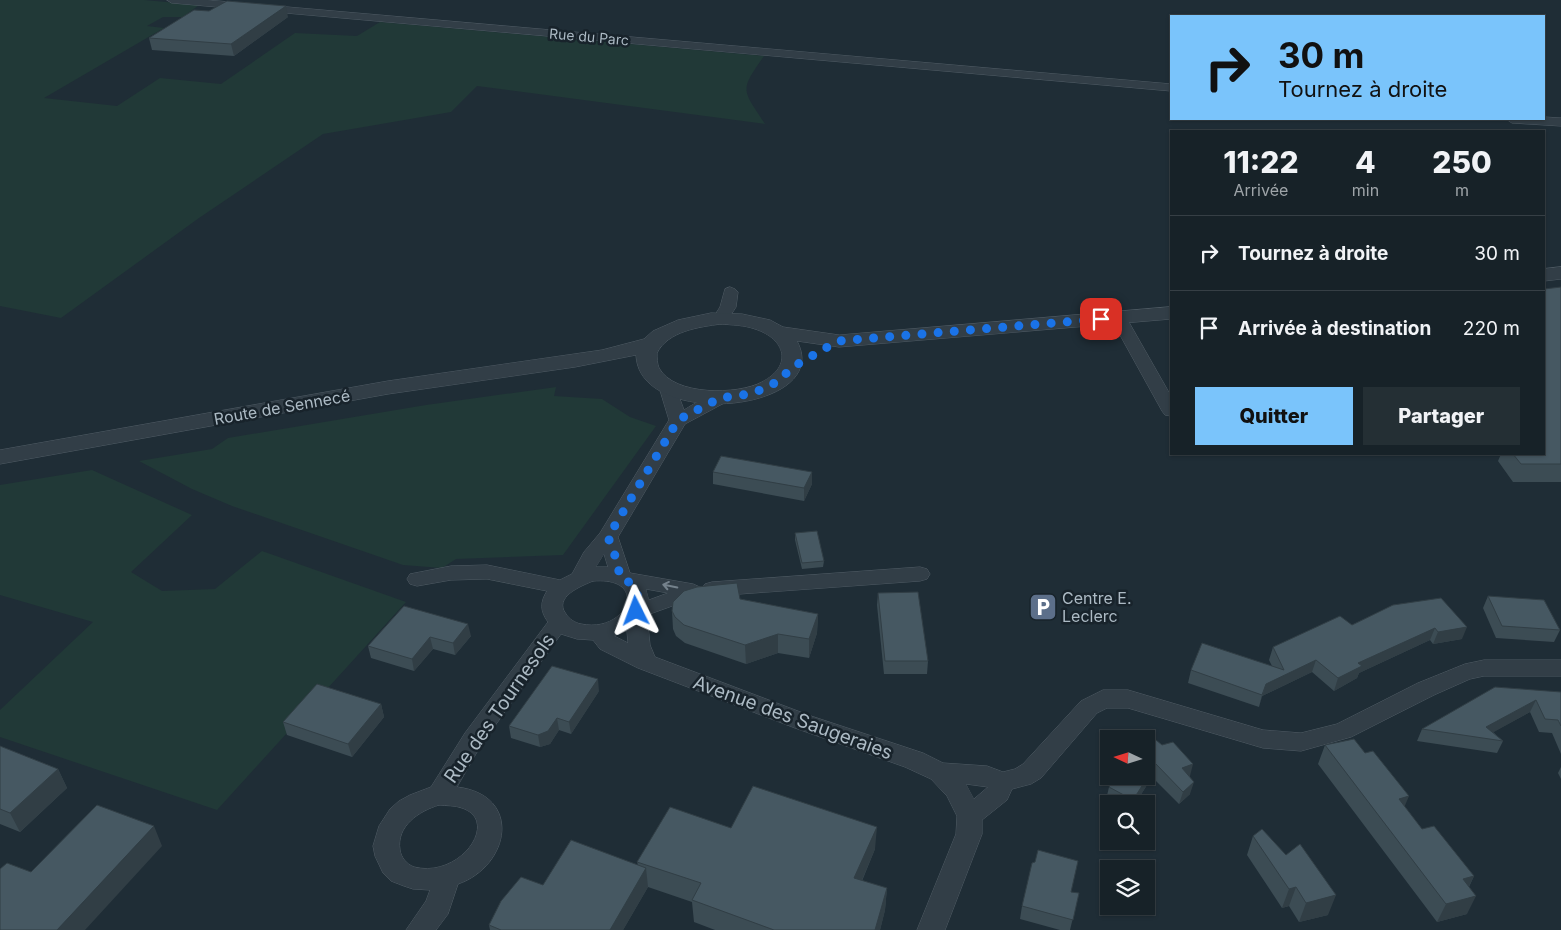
<!DOCTYPE html>
<html lang="fr">
<head>
<meta charset="utf-8">
<style>
	:root { --surface:#172228; --page:#242f34; --text:#f1f3f6; --muted:#9ea4a8; --line:#363f45; --accent:#7ac4fb }
	body { margin:0; font-family:Inter,sans-serif; background:var(--page); color:var(--text); height:100vh; display:flex; flex-direction:column; font-size:19px; white-space:nowrap }
	* { box-sizing:border-box; margin:0 }
	p { font-size:16px; color:var(--muted) }
	.icon { flex:none; width:28px; height:28px; fill:none; stroke:currentColor; stroke-width:2; stroke-linecap:round; stroke-linejoin:round }
	.map { position:relative; flex:1; overflow:hidden }
	.panel { position:absolute; left:1170px; top:130px; width:375px; height:325px; display:flex; flex-direction:column; background:var(--surface); border-radius:0px; box-shadow:0 1px 4px #0004,0 0 0 1px var(--line) }
	.panel>* { flex:none }
	.banner { position:absolute; left:1170px; top:15px; width:375px; height:105px; border-radius:0px; box-shadow:0 1px 4px #0004,0 0 0 1px var(--line); background:#7ac4fb; color:#111; overflow:hidden }
	.needle { width:32px; rotate:274deg }
	.fabs { position:absolute; left:1100px; top:730px; display:grid; gap:10px }
	.fabs a { display:grid; place-items:center; width:55px; height:55px; border-radius:0px; background:var(--surface); box-shadow:0 1px 4px #0004,0 0 0 1px var(--line); font-size:25px }
	.pin { position:absolute; display:grid; place-items:center; width:42px; height:42px; color:#fff; margin:-21px; border-radius:10px; box-shadow:0 2px 8px #0006 }
	.me { position:absolute; width:55px; margin:-28px; rotate:357deg; stroke-linejoin:round; filter:drop-shadow(0 0 4px #0008) }
	.turn { display:flex; align-items:center; gap:18px; height:105px; padding:0 25px; font-size:22px }
	.turn .icon { width:65px; height:65px; stroke-width:2.5 }
	.turn b { display:block; font-size:35px; line-height:42px }
	.eta { display:flex; justify-content:space-evenly; align-items:center; height:85px; text-align:center }
	.eta b { font-size:30px; font-weight:800; line-height:35px }
	.primary-button { display:flex; gap:10px; margin-top:auto; padding:10px 25px }
	.primary-button a { flex:1; height:58px; border-radius:0px; background:var(--accent); color:#111; font-size:20px; font-weight:800; line-height:58px; text-align:center }
	.primary-button a+a { background:var(--page); color:var(--text) }
	ul { padding:0; list-style:none }
	li { display:flex; align-items:center; gap:15px; height:75px; padding:0 25px; border-top:1px solid var(--line) }
	li div { flex:1 }
	li b { display:block; font-size:19px }
	li em { font-style:normal }
	.map>svg:first-child { display:block }
	.green { fill:#213937 }
	.lines { fill:none; stroke-linecap:round; stroke-linejoin:round }
	.minor-casing { stroke:#505c65; stroke-width:1 }
	.tertiary-casing { stroke:#505c65; stroke-width:1 }
	.minor { fill:#323e47; fill-rule:evenodd }
	.tertiary { fill:#323e47; fill-rule:evenodd }
	.wall { fill:#3c4c54 }
	.shaded-wall { fill:#313e45 }
	.building { fill:#465862; stroke:#313e45 }
	.oneway { stroke:#75828c }
	.route { stroke:#1a73e8; stroke-width:9; stroke-dasharray:0 16.2 }
	.labels { text-anchor:middle; stroke-width:5; stroke-linejoin:round; paint-order:stroke }
	.far-street-label { font-size:14px; fill:#acbac4; stroke:#18232b }
	.street-label { font-size:16px; fill:#acbac4; stroke:#18232b }
	.poi-label { font-size:16px; fill:#acbac4; stroke:#18232b; text-anchor:start }
	.near-street-label { font-size:19px; fill:#acbac4; stroke:#18232b }
</style>
</head>
<body>
<div class="map">
<svg width="1561" height="930" viewBox="0 0 1561 930">
	<rect width="100%" height="100%" fill="#1f2d36"/>
	<!-- green -->
	<g class="green">
		<path d="M0 0H144L199 5 183 17H163L147 26 164 28 44 98 117 106 160 78 221 84 295 33 357 36 380 22 764 56C739 92 742 88 765 124L477 86 451 112 323 134 199 218 61 318 0 306Z"/>
		<polygon points="556,387 554,396 602,399 630,417 656,426 563,555 456,559 442,568 403,565 232,506 192,489 139,461 212,449 228,438 426,405"/>
		<polygon points="92,470 192,515 131,572 162,591 215,589 262,551 406,602 217,810 0,737 0,710 93,622 0,595 0,485"/>
	</g>
	<g class="lines">
		<!-- minor casing -->
		<g class="minor-casing">
			<g id="minor">
				<polygon points="167,0 207,0 1171,84 1171,91 172,3"/>
				<polygon points="1544,117 1561,118 1561,126 1512,123 1506,119 1544,119"/>
				<polygon points="730,287 735,289 738,292 736,307 727,321 715,321 713,318 720,307 725,289"/>
				<polygon points="1118,312 1124,314 1126,317 1171,396 1171,416 1165,415 1162,411 1110,317 1112,314"/>
				<path d="M668 382 674 383 684 410C696 403 712 391 726 394L729 398 726 402 685 424 618 537 630 573 693 584 702 588 705 584 712 582 920 567 927 569 930 574 927 579 920 581 712 596 703 592 700 596 647 615 650 645 655 657 811 716 923 753 943 763 987 766 1003 772 1015 769 1023 764 1081 701 1103 690H1128L1263 730 1301 733 1337 724 1418 683 1465 664 1484 660H1561V676H1484L1470 679 1434 695 1351 737 1301 751 1263 748 1128 708H1107L1097 713 1041 778 1031 784 1012 789 1007 800 982 820V834L945 930H917L956 834 957 816 947 796 931 779 905 767 795 728 638 668 600 649 593 640 577 639 561 634 481 745 457 787C523 795 510 866 458 884L448 914 436 930H406L426 901 430 890 413 889 404 886 391 881 383 873 375 856 373 846 379 826 390 809 399 801 410 795 431 787 465 733 548 622C540 611 540 602 547 591L487 579 451 580 417 586 410 584 407 579 410 574 451 566 487 565 560 580 572 574 584 552 600 533 669 420 659 387 662 383ZM604 554 608 567H596ZM593 581C651 576 628 634 581 624 575 623 569 619 566 614 553 597 581 586 593 581ZM646 589 668 593 649 600ZM627 631 628 643 614 636ZM966 784 988 787 974 799ZM439 805C446 806 455 805 462 808 501 821 460 879 414 867 406 864 401 857 400 850 396 826 419 811 439 805Z"/>
			</g>
		</g>
		<!-- tertiary casing -->
		<g class="tertiary-casing">
			<g id="tertiary">
				<polygon points="1561,267 1561,279 1544,281 1544,269"/>
				<path d="M1171 307V319L839 347 797 341C835 412 639 431 636 355L575 367 388 394 0 464V450L388 381 602 350 644 339 653 331 678 320 711 313 742 314 770 320 783 327 839 335ZM721 324C732 325 744 325 755 329 786 339 793 366 762 382 738 395 674 396 659 368 657 363 657 358 657 353 668 331 699 327 721 324Z"/>
			</g>
		</g>
		<!-- minor -->
		<use href="#minor" class="minor"/>
		<!-- tertiary -->
		<use href="#tertiary" class="tertiary"/>
	</g>
	<!-- wall -->
	<g class="wall">
		<polygon points="288,17 234,56 152,50 149,38"/>
		<polygon points="1561,287 1561,482 1513,482 1498,461 1501,454 1544,454"/>
		<polygon points="713,472 812,484 804,501 713,484"/>
		<polygon points="795,533 824,561 823,567 802,569 795,540"/>
		<polygon points="878,593 928,661 927,674 884,674 877,605"/>
		<polygon points="1488,596 1560,630 1554,642 1496,638 1483,608"/>
		<polygon points="740,599 818,614 817,633 809,658 778,653 746,664 685,643 676,636 673,629 672,611"/>
		<polygon points="1393,605 1462,639 1433,644 1430,640 1359,673 1357,678 1334,691 1312,672 1262,696 1259,707 1188,683 1191,670 1272,666 1269,660 1273,647 1352,625"/>
		<polygon points="404,606 471,636 455,655 433,649 414,671 371,658 368,646"/>
		<polygon points="599,691 571,734 559,730 550,744 540,747 511,738 509,726"/>
		<polygon points="1561,692 1561,754 1552,733 1539,732 1530,712 1493,732 1503,741 1497,753 1417,741 1422,729"/>
		<polygon points="381,704 384,717 352,757 287,735 283,722"/>
		<polygon points="1146,744 1190,776 1190,794 1179,804 1152,777 1135,804 1114,804 1106,800 1109,787"/>
		<polygon points="1325,745 1405,807 1422,829 1474,876 1469,887 1467,914 1437,922 1318,764"/>
		<polygon points="0,746 58,769 67,788 20,832 0,824"/>
		<polygon points="1561,767 1561,779 1558,773"/>
		<polygon points="731,828 875,849 862,881 887,888 885,910 880,930 715,930 694,922 692,902 648,887 623,930 490,930 489,925 543,885 638,865 637,862"/>
		<polygon points="1253,836 1328,915 1299,922 1289,906 1282,908 1247,855"/>
		<polygon points="1079,893 1070,930 1060,930 1020,919 1022,906"/>
	</g>
	<!-- shaded-wall -->
	<g class="shaded-wall">
		<polygon points="286,6 288,17 234,56 231,44"/>
		<polygon points="812,472 812,484 804,501 804,488"/>
		<polygon points="818,614 817,633 809,658 809,639"/>
		<polygon points="468,624 471,636 455,655 453,643"/>
		<polygon points="1467,627 1462,639 1433,644 1438,632"/>
		<polygon points="1435,628 1430,640 1359,673 1357,678 1334,691 1338,678 1358,663"/>
		<polygon points="778,634 778,653 746,664 745,645"/>
		<polygon points="430,637 433,649 414,671 412,659"/>
		<polygon points="1316,660 1312,672 1262,696 1259,707 1266,684"/>
		<polygon points="598,679 599,691 571,734 569,722"/>
		<polygon points="1536,700 1530,712 1483,738 1486,727"/>
		<polygon points="381,704 384,717 352,757 348,744"/>
		<polygon points="557,718 559,730 550,744 540,747 538,735"/>
		<polygon points="1156,764 1152,777 1135,804 1132,804 1133,800"/>
		<polygon points="1193,764 1190,776 1179,781 1182,768"/>
		<polygon points="58,769 67,788 20,832 10,813"/>
		<polygon points="1194,782 1190,794 1179,804 1183,792"/>
		<polygon points="1409,796 1401,815 1399,799"/>
		<polygon points="154,826 162,846 85,930 57,930"/>
		<polygon points="877,827 875,849 853,901 854,878"/>
		<polygon points="646,868 648,887 623,930 610,930"/>
		<polygon points="1474,876 1465,894 1463,879"/>
		<polygon points="1296,887 1289,906 1282,908 1289,889"/>
		<polygon points="887,888 885,910 880,930 875,930"/>
		<polygon points="1336,895 1328,915 1299,922 1306,903"/>
		<polygon points="1476,896 1467,914 1437,922 1446,904"/>
	</g>
	<!-- building -->
	<g class="building">
		<polygon points="227,1 286,6 231,44 149,38 194,10 209,11"/>
		<polygon points="1561,287 1561,464 1521,464 1513,454 1544,454 1544,289"/>
		<polygon points="721,456 812,472 804,488 713,472"/>
		<polygon points="817,531 824,561 802,563 795,533"/>
		<polygon points="737,583 740,599 818,614 809,639 778,634 745,645 684,625 675,617 672,611 673,602 684,591 697,587"/>
		<polygon points="918,592 928,661 885,661 878,593"/>
		<polygon points="1488,596 1544,600 1560,630 1502,626"/>
		<polygon points="1441,598 1467,627 1438,632 1435,628 1358,663 1362,666 1338,678 1316,660 1266,684 1262,695 1191,670 1202,643 1284,670 1273,647 1340,616 1352,625 1393,605"/>
		<polygon points="404,606 468,624 453,643 430,637 412,659 368,646"/>
		<polygon points="552,666 598,679 569,722 557,718 548,731 538,735 509,726"/>
		<polygon points="317,684 381,704 348,744 283,722"/>
		<polygon points="1495,687 1561,692 1561,726 1558,720 1545,719 1536,700 1486,727 1503,741 1422,729"/>
		<polygon points="1354,739 1365,753 1373,751 1409,796 1399,799 1422,829 1434,826 1474,876 1463,879 1476,896 1446,904 1325,745"/>
		<polygon points="1156,740 1162,745 1173,742 1193,764 1182,768 1194,782 1183,792 1156,764 1133,800 1109,787 1117,776 1146,776 1146,744"/>
		<polygon points="0,746 58,769 10,813 0,809"/>
		<polygon points="753,786 877,827 854,878 887,888 875,930 774,930 692,900 701,883 637,862 670,807 731,828"/>
		<polygon points="97,805 154,826 57,930 0,930 0,869 7,863 31,872"/>
		<polygon points="1262,829 1286,855 1300,844 1336,895 1306,903 1296,887 1289,889 1253,836"/>
		<polygon points="571,840 646,868 610,930 501,930 489,925 501,901 521,877 543,885"/>
		<polygon points="1038,850 1078,861 1071,892 1079,893 1073,920 1022,906 1032,863 1035,862"/>
	</g>
	<!-- one-way arrows -->
	<defs><path id="oneway-shaft" d="M-6 0H5M1.5-3L5.5 0L1.5 3" fill="none" stroke-width="1.6" stroke-linecap="round" stroke-linejoin="round" transform="scale(1.25)"/></defs>
	<use class="oneway" href="#oneway-shaft" transform="translate(670 586) rotate(-168)"/>
	<g class="lines">
		<!-- route -->
		<path class="route" d="M636 611C641 595 636 584 620 577L617 561 608 537 678 420 720 398 743 395 764 389 780 380 791 368 838 341 1101 319"/>
	</g>
	<!-- icons -->
	<defs>
		<g id="parking-square" transform="scale(1.4375)"><rect x="-9" y="-9" width="18" height="18" rx="4" fill="#5c6f8a" stroke="#18232b"/><path d="M-3.5-5.5H1a3.5 3.5 0 0 1 0 7H-1V5.5H-3.5ZM-1-3.4V-.6H.8a1.4 1.4 0 0 0 0-2.8Z" fill="#fff"/></g>
	</defs>
	<g fill-rule="evenodd">
		<use href="#parking-square" x="1043" y="607"/>
	</g>
	<g class="labels">
		<!-- far-street labels -->
		<g class="far-street-label">
			<text transform="translate(589 37) rotate(5)" y="5">Rue du Parc</text>
		</g>
		<!-- street labels -->
		<g class="street-label">
			<text transform="translate(282 407) rotate(-10)" y="6">Route de Sennecé</text>
		</g>
		<!-- poi labels -->
		<g class="poi-label">
			<text x="1062" y="604">Centre E.<tspan x="1062" dy="18">Leclerc</tspan></text>
		</g>
		<!-- near-street labels -->
		<g class="near-street-label">
			<text transform="translate(499 708) rotate(-55)" y="7">Rue des Tournesols</text>
			<text transform="translate(793 717) rotate(20)" y="7">Avenue des Saugeraies</text>
		</g>
	</g>
</svg>
<div class="fabs">
<a><svg class="needle" viewBox="-14 -14 28 28"><path d="M0-13l5 13h-10z" fill="#e53935"/><path d="M0 13l5-13h-10z" fill="#9ea4a8"/></svg></a>
<a><svg class="icon" aria-label="search" viewBox="0 0 24 24"><circle cx="10" cy="10" r="6"/><path d="M15 15l6 6"/></svg></a>
<a><svg class="icon" aria-label="layers" viewBox="0 0 24 24"><path d="M12 4l9 5-9 5-9-5zM3 14l9 5 9-5"/></svg></a>
</div>
<div class="pin" style="left:1101px;top:319px;background:#d93025"><svg class="icon" aria-label="arrive" viewBox="0 0 24 24"><path d="M6 21V4h12l-3 4 3 4H6"/></svg></div>
<svg class="me" style="left:636px;top:611px" viewBox="-20 -20 40 40"><path d="M0-17L14 15 0 8-14 15z" fill="#1a73e8" stroke="#fff" stroke-width="4"/></svg>
<div class="banner">
<div class="turn"><svg class="icon" aria-label="right" viewBox="0 0 24 24"><path d="M7 20v-9h11M14 6l5 5-5 5"/></svg><div><b>30 m</b>Tournez à droite</div></div>
</div>
<section class="panel">
<div class="eta">
<div><b>11:22</b><p>Arrivée</p></div>
<div><b>4</b><p>min</p></div>
<div><b>250</b><p>m</p></div>
</div>
<ul>
<li><svg class="icon" aria-label="right" viewBox="0 0 24 24"><path d="M7 20v-9h11M14 6l5 5-5 5"/></svg><div><b>Tournez à droite</b></div><em>30 m</em></li>
<li><svg class="icon" aria-label="arrive" viewBox="0 0 24 24"><path d="M6 21V4h12l-3 4 3 4H6"/></svg><div><b>Arrivée à destination</b></div><em>220 m</em></li>
</ul>
<div class="primary-button"><a>Quitter</a><a>Partager</a></div>
</section>
</div>
</body>
</html>
